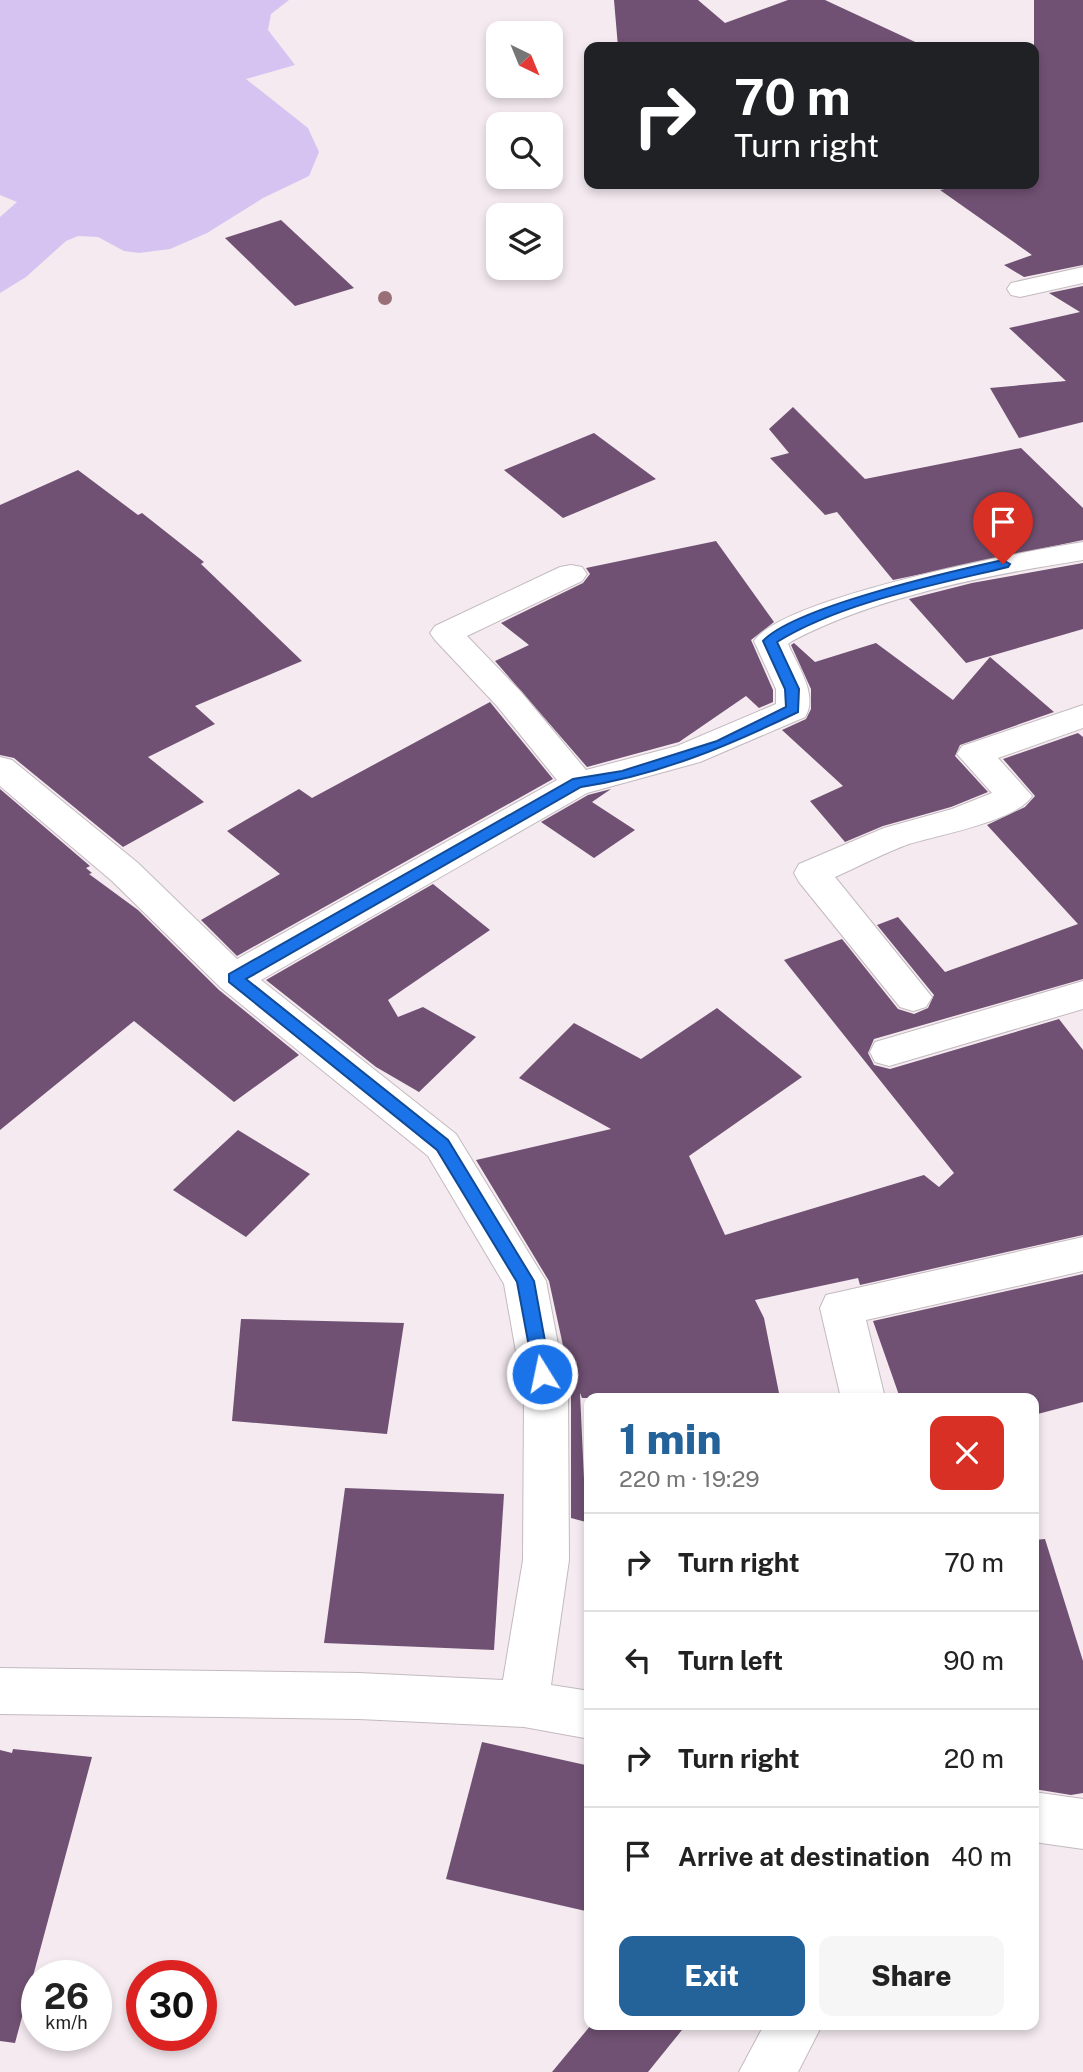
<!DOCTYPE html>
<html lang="en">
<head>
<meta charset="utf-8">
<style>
	:root { --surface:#fff; --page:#f6f6f6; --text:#222; --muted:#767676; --line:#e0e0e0; --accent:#24639a }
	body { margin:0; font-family:"Public Sans",sans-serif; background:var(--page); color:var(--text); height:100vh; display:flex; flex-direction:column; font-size:26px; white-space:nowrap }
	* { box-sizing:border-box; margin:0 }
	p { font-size:23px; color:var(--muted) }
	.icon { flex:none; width:38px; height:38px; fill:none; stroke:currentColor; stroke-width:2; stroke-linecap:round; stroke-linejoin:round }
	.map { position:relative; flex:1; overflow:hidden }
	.panel { position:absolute; left:584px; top:1393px; width:455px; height:637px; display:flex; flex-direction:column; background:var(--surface); border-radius:14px; box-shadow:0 4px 10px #0003 }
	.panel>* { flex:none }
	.top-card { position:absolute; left:584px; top:42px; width:455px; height:147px; border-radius:14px; box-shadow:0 4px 10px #0003; background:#202124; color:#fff; overflow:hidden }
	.needle { width:46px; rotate:137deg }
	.buttons { position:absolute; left:486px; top:21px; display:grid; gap:14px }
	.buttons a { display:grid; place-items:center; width:77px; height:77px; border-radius:14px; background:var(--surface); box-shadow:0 4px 10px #0003; font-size:35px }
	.speed { position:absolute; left:21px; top:1960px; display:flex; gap:14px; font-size:35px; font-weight:700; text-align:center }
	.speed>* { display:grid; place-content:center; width:91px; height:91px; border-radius:50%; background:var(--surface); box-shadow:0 4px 10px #0003; line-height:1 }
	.speed small { font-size:18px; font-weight:400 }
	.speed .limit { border:10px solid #d22; background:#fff; color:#111 }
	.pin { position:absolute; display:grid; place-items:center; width:60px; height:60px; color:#fff; margin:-72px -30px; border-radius:50% 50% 50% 0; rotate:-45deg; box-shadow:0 0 7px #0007 }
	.pin .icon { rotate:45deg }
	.me { position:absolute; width:77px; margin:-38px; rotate:350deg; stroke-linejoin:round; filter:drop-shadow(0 0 5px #0008) }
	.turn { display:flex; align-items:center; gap:24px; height:147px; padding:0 35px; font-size:32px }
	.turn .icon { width:91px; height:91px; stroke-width:2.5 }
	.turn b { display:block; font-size:49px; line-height:60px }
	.round { display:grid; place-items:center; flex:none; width:74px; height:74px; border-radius:14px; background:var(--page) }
	.head { display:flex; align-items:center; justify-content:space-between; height:119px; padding:0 35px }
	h1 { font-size:42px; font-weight:800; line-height:52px; color:var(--accent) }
	.cta { display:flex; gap:14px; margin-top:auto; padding:14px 35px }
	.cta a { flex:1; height:80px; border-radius:14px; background:var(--accent); color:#fff; font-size:28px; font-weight:800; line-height:80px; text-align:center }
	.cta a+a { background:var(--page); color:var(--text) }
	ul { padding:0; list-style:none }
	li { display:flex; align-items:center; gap:21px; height:98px; padding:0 35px; border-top:2px solid var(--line) }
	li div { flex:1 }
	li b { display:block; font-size:26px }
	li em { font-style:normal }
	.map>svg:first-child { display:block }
	.water { fill:#d7c3f1 }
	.building { fill:#705173 }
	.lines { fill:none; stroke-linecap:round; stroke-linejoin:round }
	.minor-casing { stroke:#c3babf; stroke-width:2 }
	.minor { fill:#fff; fill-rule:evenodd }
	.tree { fill:#997078 }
	.route { fill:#1a73e8; stroke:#114b97; stroke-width:2 }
</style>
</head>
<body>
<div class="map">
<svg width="1083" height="2072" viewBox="0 0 1083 2072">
	<rect width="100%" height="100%" fill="#f4eaf0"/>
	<!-- water -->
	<polygon class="water" points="0,0 289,0 271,14 268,30 295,65 246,79 308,128 319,152 309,176 263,198 207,233 170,249 139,253 124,251 98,237 78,236 66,241 26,277 0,293 0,217 17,202 0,195"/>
	<!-- building -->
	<g class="building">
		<polygon points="614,0 698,0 725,23 788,0 825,0 926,47 618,47"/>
		<polygon points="1034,0 1083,0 1083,265 1024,277 1004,265 1032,255 940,190 969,184 1034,184"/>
		<polygon points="281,220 354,288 295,306 225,238"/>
		<polygon points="1083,286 1083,422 1019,438 990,388 1066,381 1009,328 1080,312 1049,293"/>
		<polygon points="793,407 865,479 1021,448 1083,508 1083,540 893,580 837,512 825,515 770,458 789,453 769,429"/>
		<polygon points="594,433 656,479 563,518 504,470"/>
		<polygon points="78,470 138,515 142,513 204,562 201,564 302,661 195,706 215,724 148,757 204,802 123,847 14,758 0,755 0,505"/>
		<polygon points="716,541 774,622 751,640 773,690 773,702 759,708 746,696 679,742 587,767 495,661 529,645 501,623 583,583 590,574 586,568"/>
		<polygon points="1083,563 1083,629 966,663 909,599 972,583"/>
		<polygon points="794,643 815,662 876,643 953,700 990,657 1054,712 960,745 955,756 988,792 951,807 883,826 845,842 810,801 843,786 782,730 806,719 811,709 811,689 791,645"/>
		<polygon points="490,702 553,779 237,956 201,920 280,874 227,831 299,789 312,798"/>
		<polygon points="1078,733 1083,737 1083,979 874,1039 868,1053 874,1065 890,1069 1059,1019 1083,1050 1083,1235 860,1285 858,1278 755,1300 764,1318 780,1398 721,1398 721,1393 671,1398 582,1398 580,1393 586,1522 571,1518 571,1397 564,1364 567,1364 549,1281 476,1160 611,1129 519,1078 574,1023 641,1059 717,1008 802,1077 689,1156 725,1235 924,1175 939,1187 954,1173 784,960 842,939 898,1009 914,1014 928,1008 934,995 877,925 898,917 945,972 1078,924 987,825 1025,807 1035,796 1003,759"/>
		<polygon points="0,789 90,866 86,868 92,873 89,874 138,910 219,990 299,1055 234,1102 134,1021 0,1130"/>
		<polygon points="611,789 592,802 635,830 594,858 541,822 588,795"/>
		<polygon points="433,884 490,930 388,1000 398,1017 423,1007 476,1037 419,1092 376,1067 266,980"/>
		<polygon points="238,1130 310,1174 246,1237 173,1190"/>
		<polygon points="1083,1274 1083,1402 1034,1415 1034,1398 900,1398 873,1321"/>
		<polygon points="241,1319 404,1323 387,1434 232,1421"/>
		<polygon points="345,1488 504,1494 494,1650 324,1643"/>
		<polygon points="1045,1539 1083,1661 1083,1793 1071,1795 1034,1789 1034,1540"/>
		<polygon points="482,1742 590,1766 590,1912 446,1879"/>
		<polygon points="13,1749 92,1757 15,2043 0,2041 0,1750 12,1753"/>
		<polygon points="591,2025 686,2025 648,2072 552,2072"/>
	</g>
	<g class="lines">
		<!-- minor casing -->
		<g class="minor-casing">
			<g id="minor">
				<polygon points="1083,267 1083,283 1020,297 1011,295 1007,289 1011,283"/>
				<path d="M1083 542V560C988 575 878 596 792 641L788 644C797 665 819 695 805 717L700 762 587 793 261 980 456 1134 546 1281 568 1397 569 1560 551 1685 590 1691V1739L524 1727 359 1719 0 1714V1668L359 1673 503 1680 523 1560 524 1397 504 1284 428 1156 221 988 112 881 0 786V757L12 760 138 863 237 959 557 780 497 706 435 640 430 633 435 626 560 567 571 565 582 567 587 574 582 581 467 636 521 692 586 770 677 746 776 704V689L754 641C783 597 1025 551 1083 542Z"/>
				<path d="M1083 705V728L998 758 1032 796C1017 821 938 835 909 844 884 853 860 866 835 877L932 997 926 1007 913 1011 900 1007 799 882 794 873 799 864 884 828 952 809 992 793 957 754 962 746Z"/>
				<polygon points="1083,981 1083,1009 889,1066 875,1062 870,1052 875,1042"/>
				<polygon points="1083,1237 1083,1271 866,1320 885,1398 841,1398 820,1308 826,1295"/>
				<polygon points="1034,1792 1083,1799 1083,1849 1034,1842"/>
				<polygon points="764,2025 822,2025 798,2072 739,2072"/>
			</g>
		</g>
		<!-- minor -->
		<use href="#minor" class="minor"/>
	</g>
	<!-- trees -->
	<circle class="tree" cx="385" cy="298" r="7"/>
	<!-- route -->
	<path class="route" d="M1003 560 1010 564 1008 567C934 585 842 602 777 642L799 689 798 712C728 746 659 775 581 787L246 979 448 1140 534 1281 551 1374 542 1382 535 1379 517 1282 437 1150 229 982V974L573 779 622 771 717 741 786 707 785 689 763 641C794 607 953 571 1003 560Z"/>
</svg>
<div class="buttons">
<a><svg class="needle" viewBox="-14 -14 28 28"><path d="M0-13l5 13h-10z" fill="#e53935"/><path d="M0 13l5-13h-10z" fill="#767676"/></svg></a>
<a><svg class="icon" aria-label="search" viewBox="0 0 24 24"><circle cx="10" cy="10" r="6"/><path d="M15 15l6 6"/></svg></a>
<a><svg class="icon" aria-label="layers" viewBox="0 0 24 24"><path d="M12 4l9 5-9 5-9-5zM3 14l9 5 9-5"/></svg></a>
</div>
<div class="speed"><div>26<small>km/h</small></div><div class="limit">30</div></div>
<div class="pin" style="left:1003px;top:564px;background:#d93025"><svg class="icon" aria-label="arrive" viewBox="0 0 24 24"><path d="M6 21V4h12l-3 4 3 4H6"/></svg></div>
<svg class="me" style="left:542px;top:1374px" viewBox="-20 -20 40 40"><circle r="17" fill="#1a73e8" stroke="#fff" stroke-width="3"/><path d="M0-11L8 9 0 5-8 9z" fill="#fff"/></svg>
<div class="top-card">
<div class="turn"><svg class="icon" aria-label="right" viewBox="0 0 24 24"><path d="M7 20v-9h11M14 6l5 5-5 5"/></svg><div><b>70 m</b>Turn right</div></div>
</div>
<section class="panel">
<div class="head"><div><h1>1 min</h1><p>220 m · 19:29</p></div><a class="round" style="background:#d93025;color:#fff"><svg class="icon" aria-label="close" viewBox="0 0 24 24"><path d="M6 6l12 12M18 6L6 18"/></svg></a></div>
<ul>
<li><svg class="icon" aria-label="right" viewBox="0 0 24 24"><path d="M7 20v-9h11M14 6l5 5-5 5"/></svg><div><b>Turn right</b></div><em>70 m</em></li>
<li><svg class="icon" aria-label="left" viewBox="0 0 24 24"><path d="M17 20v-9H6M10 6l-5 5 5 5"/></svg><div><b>Turn left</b></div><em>90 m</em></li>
<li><svg class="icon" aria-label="right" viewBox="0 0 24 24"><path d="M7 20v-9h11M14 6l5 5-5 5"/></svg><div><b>Turn right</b></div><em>20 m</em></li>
<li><svg class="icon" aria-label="arrive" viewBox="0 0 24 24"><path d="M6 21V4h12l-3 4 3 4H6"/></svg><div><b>Arrive at destination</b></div><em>40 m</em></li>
</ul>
<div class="cta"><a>Exit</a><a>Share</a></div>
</section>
</div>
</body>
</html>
